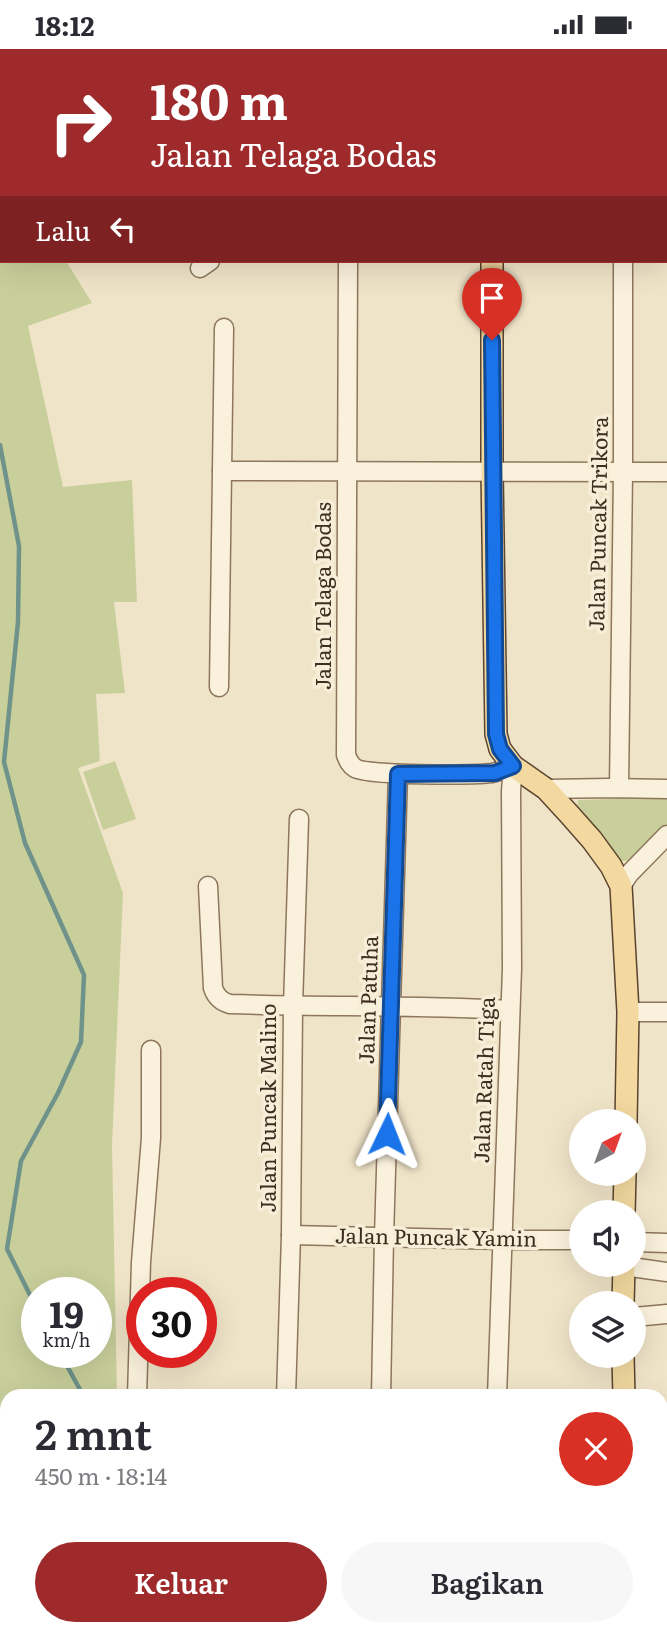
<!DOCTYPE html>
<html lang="id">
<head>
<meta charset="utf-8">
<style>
	:root { --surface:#fff; --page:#f7f7f7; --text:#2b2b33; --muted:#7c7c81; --accent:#9e2a2b }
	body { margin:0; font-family:Literata,serif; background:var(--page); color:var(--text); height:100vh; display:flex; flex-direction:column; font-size:26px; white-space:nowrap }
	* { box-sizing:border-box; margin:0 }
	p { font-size:23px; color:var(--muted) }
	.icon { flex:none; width:38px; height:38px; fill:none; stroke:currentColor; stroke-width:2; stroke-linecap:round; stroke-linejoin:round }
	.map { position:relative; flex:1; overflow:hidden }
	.drawer { position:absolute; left:0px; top:1340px; width:668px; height:247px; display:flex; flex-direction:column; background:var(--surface); border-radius:21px 21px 0 0; box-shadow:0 7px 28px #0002 }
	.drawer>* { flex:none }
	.hud { position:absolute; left:0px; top:0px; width:668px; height:214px; box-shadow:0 7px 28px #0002; background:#9e2a2b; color:#fff; overflow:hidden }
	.needle { width:46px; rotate:41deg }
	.tools { position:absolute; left:569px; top:1060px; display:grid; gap:14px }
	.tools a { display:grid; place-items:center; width:77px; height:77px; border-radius:50%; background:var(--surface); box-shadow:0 7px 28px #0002; font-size:35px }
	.speed { position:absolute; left:21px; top:1228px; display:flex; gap:14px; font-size:35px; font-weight:700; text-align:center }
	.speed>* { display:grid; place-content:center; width:91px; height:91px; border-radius:50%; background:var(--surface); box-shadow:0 7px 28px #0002; line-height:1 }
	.speed small { font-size:18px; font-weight:400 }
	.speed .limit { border:10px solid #d22; background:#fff; color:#111 }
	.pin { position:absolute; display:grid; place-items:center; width:60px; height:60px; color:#fff; margin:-72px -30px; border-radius:50% 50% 50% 0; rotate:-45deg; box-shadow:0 0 7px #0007 }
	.pin .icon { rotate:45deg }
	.me { position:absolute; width:77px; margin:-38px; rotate:2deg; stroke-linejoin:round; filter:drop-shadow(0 0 5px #0008) }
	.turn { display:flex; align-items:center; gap:24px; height:147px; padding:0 35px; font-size:32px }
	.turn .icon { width:91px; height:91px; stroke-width:2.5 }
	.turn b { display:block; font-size:49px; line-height:60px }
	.then { display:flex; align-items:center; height:66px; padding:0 35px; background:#0003; gap:14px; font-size:26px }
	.round { display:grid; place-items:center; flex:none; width:74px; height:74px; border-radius:37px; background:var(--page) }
	.head { display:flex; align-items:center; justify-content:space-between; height:119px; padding:0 35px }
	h1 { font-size:42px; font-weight:600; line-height:52px }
	.primary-button { display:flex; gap:14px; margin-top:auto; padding:14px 35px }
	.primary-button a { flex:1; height:80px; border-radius:42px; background:var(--accent); color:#fff; font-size:28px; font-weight:600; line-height:80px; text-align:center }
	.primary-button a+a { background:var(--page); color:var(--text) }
	.status { display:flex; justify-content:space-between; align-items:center; height:49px; padding:0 35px; background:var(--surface); direction:ltr }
	.status svg { height:19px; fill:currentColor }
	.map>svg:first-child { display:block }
	.green { fill:#c9cf9b; fill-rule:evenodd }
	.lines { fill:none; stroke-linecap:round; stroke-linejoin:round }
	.stream { stroke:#6f938a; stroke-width:4.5 }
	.minor-casing { stroke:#8d765c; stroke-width:21 }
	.major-casing { stroke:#5b4430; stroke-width:24 }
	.path { stroke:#8d765c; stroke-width:2.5; stroke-dasharray:5 3.5; stroke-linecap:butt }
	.minor { stroke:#faf1dc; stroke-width:18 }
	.major { stroke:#f3d9a0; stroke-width:21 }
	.route-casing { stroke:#114b97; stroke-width:18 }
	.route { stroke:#1a73e8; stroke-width:12 }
	.labels { text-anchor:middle; stroke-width:7; stroke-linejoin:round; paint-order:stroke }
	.street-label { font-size:21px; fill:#3d2e20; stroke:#f7eed8 }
</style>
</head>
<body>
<div class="status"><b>18:12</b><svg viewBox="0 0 49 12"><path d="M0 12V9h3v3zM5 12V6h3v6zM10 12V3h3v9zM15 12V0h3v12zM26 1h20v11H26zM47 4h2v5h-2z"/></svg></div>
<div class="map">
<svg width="667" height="1587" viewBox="0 0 667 1587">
	<rect width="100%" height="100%" fill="#f0e4c8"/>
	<!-- green -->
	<g class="green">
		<path d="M0 108 2 111V212H66L92 254 28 277 63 438 132 431 137 553H114L125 644 96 645 100 712 78 719 123 844 112 1096 117 1347 7 1348V1580H202L206 1587H0ZM96 1244V1304H37V1244Z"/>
		<polygon points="115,712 136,770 103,781 83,723"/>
		<polygon points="667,748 667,776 627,812 622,812 577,756 578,751"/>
	</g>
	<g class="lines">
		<!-- stream -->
		<g class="stream">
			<polyline points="0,396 19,497 18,573 4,713 25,794 84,926 81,993 58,1044 21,1112 7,1200 37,1260"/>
			<polyline points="60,1304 84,1348"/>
			<polyline points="124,1580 125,1587"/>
		</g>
		<!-- minor casing -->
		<g class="minor-casing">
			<g id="minor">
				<polyline points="210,0 211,2"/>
				<polyline points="231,0 231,2"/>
				<polyline points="465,0 466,2"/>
				<polyline points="612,2 616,0"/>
				<path d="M348 212 346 706C348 711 350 716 355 719 366 727 473 726 492 724 499 723 506 719 513 717L511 742 512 919 497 1348"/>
				<polyline points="200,219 210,212"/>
				<polyline points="222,422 667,423"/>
				<polyline points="219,638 224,279"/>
				<polyline points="619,739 623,423 623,212"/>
				<polyline points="546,740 609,739 667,740"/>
				<path d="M208 837 213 939C216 948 222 953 230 955 324 958 417 956 510 961"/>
				<polyline points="621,837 629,825 667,786"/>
				<polyline points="628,963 667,963"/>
				<polyline points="291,1186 503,1191 581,1191"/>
				<polyline points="634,1193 667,1194"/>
				<polyline points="624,1217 667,1223"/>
				<polyline points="634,1268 667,1265"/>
				<polyline points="137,1348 141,1213 151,1089 151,1001"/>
				<polyline points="286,1348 291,1186 293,957 299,770"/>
				<polyline points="381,1348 384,1188 398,725"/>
				<polyline points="218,1580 222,1587"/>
				<polyline points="301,1580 306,1587"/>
				<polyline points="388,1580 393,1587"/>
				<polyline points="590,1580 594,1587"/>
				<polyline points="472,1587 481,1580"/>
			</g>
		</g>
		<!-- major casing -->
		<g class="major-casing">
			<g id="major">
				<polyline points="492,212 492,422 496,685 500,700 513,717 546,740 569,765 592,791 611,817 621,837 628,963 626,1073"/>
				<polyline points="624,1164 625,1125"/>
				<polyline points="623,1255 624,1216"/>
				<polyline points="623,1307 624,1348"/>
				<polyline points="662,1441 667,1450"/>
			</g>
		</g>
		<!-- path -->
		<g class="path">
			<polyline points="31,0 33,2"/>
			<polyline points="47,0 48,0"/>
			<polyline points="0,2 2,4"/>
		</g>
		<!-- minor -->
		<use href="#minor" class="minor"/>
		<!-- major -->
		<use href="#major" class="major"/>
	</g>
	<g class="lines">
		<!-- route casing -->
		<g class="route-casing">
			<polyline id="route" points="387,1085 398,725 495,724 513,717 500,700 496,685 492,291"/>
		</g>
		<!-- route -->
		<use href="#route" class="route"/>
	</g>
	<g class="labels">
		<!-- street labels -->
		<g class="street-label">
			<text transform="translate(599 475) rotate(-89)" y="7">Jalan Puncak Trikora</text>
			<text transform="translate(324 547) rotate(-90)" y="7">Jalan Telaga Bodas</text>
			<text transform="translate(369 951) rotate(-88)" y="7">Jalan Patuha</text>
			<text transform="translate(485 1031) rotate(-88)" y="7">Jalan Ratah Tiga</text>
			<text transform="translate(269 1059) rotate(-90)" y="7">Jalan Puncak Malino</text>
			<text transform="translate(436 1189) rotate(1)" y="7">Jalan Puncak Yamin</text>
		</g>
	</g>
</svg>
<div class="tools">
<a><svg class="needle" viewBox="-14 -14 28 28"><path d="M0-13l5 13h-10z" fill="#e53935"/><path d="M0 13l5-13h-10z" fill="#7c7c81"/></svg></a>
<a><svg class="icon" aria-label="sound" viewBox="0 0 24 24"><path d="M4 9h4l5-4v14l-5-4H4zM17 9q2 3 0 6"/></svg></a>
<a><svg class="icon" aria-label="layers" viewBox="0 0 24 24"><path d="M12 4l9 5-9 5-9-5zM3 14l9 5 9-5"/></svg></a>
</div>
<div class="speed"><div>19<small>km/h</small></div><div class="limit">30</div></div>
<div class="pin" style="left:492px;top:291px;background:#d93025"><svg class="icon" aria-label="arrive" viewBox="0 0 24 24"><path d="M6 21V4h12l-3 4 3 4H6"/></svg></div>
<svg class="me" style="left:387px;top:1085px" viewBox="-20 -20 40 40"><path d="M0-17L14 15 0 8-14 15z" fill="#1a73e8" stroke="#fff" stroke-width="4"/></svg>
<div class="hud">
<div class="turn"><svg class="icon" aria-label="right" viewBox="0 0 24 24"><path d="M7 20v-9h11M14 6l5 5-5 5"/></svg><div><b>180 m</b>Jalan Telaga Bodas</div></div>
<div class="then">Lalu<svg class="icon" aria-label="left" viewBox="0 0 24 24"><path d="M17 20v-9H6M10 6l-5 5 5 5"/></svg></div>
</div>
<section class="drawer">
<div class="head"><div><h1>2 mnt</h1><p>450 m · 18:14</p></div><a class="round" style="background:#d93025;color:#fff"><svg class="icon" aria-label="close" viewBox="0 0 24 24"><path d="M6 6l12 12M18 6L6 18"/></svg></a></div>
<div class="primary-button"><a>Keluar</a><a>Bagikan</a></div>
</section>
</div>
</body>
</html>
